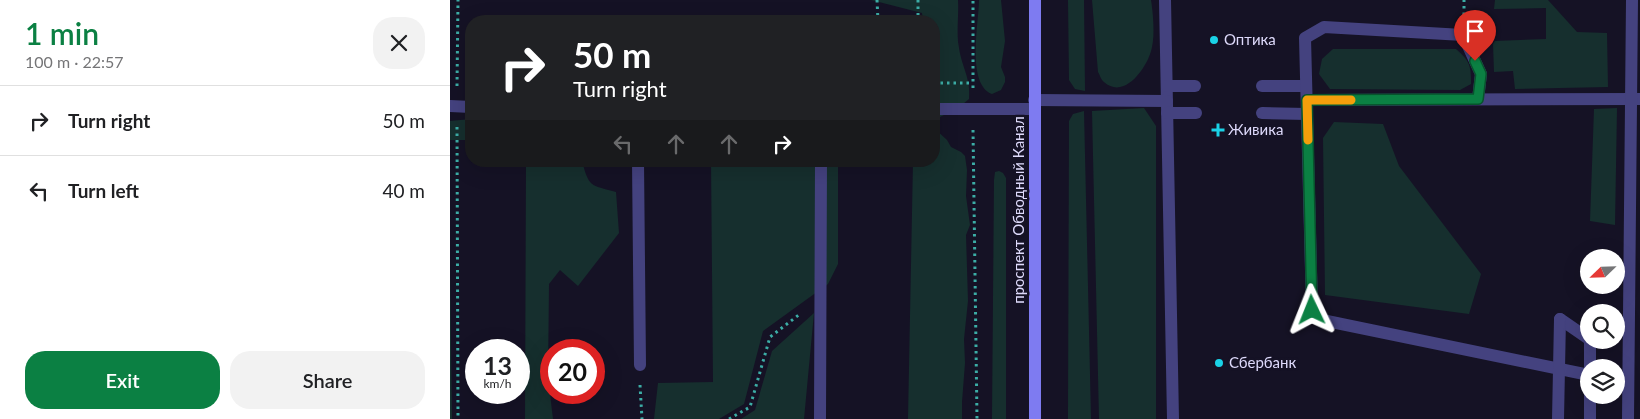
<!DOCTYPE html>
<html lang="en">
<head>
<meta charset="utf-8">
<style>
	:root { --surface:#fff; --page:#f2f2f2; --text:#202124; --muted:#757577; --line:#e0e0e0; --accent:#0b8043 }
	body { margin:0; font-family:Lato,sans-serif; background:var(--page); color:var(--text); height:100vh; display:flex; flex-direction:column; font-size:19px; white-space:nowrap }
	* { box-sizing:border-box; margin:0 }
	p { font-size:16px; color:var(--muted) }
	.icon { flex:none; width:28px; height:28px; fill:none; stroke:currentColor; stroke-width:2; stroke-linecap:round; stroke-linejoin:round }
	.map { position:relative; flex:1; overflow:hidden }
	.details { display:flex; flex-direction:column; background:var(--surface); width:450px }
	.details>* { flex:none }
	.guide { position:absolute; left:15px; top:15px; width:475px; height:152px; border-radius:20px; box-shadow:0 5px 20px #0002; background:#202124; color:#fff; overflow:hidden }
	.needle { width:32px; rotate:247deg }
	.fabs { position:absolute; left:1130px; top:249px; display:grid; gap:10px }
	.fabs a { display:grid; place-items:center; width:45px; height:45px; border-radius:50%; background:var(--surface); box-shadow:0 5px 20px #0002; font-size:25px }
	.speed { position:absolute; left:15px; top:339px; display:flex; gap:10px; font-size:25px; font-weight:700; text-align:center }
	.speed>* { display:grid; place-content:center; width:65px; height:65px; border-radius:50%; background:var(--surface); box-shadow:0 5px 20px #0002; line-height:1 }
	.speed small { font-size:12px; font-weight:400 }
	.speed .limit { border:8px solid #d22; background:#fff; color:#111 }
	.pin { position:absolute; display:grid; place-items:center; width:42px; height:42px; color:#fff; margin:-51px -21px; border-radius:50% 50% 50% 0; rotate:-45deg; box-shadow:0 0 5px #0007 }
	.pin .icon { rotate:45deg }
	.me { position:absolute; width:55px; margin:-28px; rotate:358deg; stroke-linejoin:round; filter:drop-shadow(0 0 4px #0008) }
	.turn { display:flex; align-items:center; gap:18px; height:105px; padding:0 25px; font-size:22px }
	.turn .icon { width:65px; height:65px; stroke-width:2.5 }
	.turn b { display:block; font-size:35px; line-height:42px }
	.lanes { display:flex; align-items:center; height:48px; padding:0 25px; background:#0003; justify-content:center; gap:25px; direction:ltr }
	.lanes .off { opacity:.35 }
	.round { display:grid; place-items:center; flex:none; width:52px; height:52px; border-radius:20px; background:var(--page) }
	.summary { display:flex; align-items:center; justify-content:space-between; height:85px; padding:0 25px }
	h1 { font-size:30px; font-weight:600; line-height:38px; color:var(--accent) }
	.cta { display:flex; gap:10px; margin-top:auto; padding:10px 25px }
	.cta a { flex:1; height:58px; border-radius:20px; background:var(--accent); color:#fff; font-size:20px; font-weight:600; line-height:58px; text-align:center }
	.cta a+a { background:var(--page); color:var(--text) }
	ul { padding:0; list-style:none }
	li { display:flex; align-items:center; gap:15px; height:70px; padding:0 25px; border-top:1px solid var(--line) }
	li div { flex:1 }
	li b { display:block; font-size:19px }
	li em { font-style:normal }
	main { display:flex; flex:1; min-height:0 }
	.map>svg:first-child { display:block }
	.green { fill:#162f2e }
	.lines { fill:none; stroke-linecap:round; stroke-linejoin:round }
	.path { stroke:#3cada6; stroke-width:3; stroke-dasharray:2.5 4; stroke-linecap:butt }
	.lane { stroke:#44427f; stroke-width:12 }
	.secondary { stroke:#7e7bf1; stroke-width:12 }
	.route-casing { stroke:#07532c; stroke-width:12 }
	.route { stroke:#0b8043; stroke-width:9 }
	.slow { stroke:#f59e0b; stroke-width:9 }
	.poi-dot { fill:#1ad2e7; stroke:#151225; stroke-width:2 }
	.labels { text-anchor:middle; stroke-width:5; stroke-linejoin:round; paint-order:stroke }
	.poi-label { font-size:15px; fill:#dedafb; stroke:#151225; text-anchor:start }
	.street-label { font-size:15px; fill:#dedafb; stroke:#151225 }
</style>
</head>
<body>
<main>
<section class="details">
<div class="summary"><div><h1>1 min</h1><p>100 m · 22:57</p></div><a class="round"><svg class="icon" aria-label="close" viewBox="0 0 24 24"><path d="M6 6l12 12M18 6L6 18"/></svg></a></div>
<ul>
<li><svg class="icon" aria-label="right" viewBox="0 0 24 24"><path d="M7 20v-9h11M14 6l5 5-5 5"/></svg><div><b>Turn right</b></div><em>50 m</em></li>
<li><svg class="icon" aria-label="left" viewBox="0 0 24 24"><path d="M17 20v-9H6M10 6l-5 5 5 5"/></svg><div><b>Turn left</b></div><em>40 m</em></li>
</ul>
<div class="cta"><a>Exit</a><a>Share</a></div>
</section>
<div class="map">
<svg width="1190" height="419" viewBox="0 0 1190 419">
	<rect width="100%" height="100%" fill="#151225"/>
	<!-- green -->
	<g class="green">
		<path d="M421 0H508C509 16 506 33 509 48 512 68 521 78 519 99L508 108 484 120V21H473L472 13Z"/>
		<path d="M529 0H551L555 41 551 67 555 77V82L551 90 542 94C516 84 529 22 529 0Z"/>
		<polygon points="618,0 634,0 635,91 625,89 619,80"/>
		<path d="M642 0H701C703 12 705 35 702 47 699 65 675 101 654 82 651 80 650 75 648 72Z"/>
		<polygon points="1045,0 1098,0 1127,32 1157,33 1158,87 1065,89 1063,71 1044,72 1043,44 1045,41 1096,39 1096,8 1044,9"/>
		<path d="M883 49H1006C1020 61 1021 66 1021 84L1010 90 880 89 869 74 872 59Z"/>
		<polygon points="694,108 706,126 706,419 649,419 642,111"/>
		<polygon points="1167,108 1165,225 1140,221 1144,109"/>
		<polygon points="634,111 641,419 618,419 619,121 623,114"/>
		<polygon points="21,119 21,140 0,140 0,121"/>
		<polygon points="884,122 933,124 949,166 1031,274 1019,314 875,295 873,138"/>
		<polygon points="484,128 497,140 501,147 511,152 515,156 517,170 516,196 520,225 516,235 518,301 514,339 515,363 512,402 512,419 458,419 463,161 484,161"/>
		<path d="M76 161H132C139 187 140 185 166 192L169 233 128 286 110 270 99 284 98 377 103 419H75Z"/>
		<polygon points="261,161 388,161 388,264 378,284 313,331 294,404 269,419 204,419 208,383 263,382"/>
		<polygon points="549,171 553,173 556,178 556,419 542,419 544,180 545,172"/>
		<polygon points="0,265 2,419 0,419"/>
		<polygon points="364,313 354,419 291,419 305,410 322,351"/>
	</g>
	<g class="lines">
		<!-- path -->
		<g class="path">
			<polyline points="427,0 428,21"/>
			<polyline points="468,0 468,21"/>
			<polyline points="1014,15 1014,0"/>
			<polyline points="484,83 523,83"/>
			<polyline points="7,86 8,0"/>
			<polyline points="523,88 523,0"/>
			<polyline points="7,127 8,419"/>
			<polyline points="523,130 527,419"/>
			<polyline points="190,385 192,419"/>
			<polyline points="279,419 300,407 320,337 350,314"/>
		</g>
		<!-- lane -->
		<g class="lane">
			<polyline points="715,0 723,419"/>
			<polyline points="717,86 745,86"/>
			<polyline points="812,86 856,86"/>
			<polyline points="1028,99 1031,74 1013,35 874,27 855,38 862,310 872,320 1139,375"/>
			<polyline points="584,100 717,101"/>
			<polyline points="857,100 1190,99"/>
			<polyline points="0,106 21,107"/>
			<polyline points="484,109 585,109"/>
			<polyline points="717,113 746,113"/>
			<polyline points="812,113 857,114"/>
			<polyline points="188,161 190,365"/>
			<polyline points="1110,319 1139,339"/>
			<polyline points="1140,340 1140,368"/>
			<polyline points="1140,395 1140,419"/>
			<polyline points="370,419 371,161"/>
			<polyline points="1108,419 1110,319"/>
			<polyline points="1178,419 1182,0"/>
		</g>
		<!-- secondary -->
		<polyline class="secondary" points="585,0 585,419"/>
	</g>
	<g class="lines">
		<!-- route casing -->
		<g class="route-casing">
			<polyline id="route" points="862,310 857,100 1028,99 1031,74 1025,61"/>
		</g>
		<!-- route -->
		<use href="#route" class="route"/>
		<!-- slow -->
		<polyline class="slow" points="858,140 857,100 901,100"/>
	</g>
	<!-- markers -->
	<g class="poi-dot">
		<circle cx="764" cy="40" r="5"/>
		<path d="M765.5 122.5h5v5h5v5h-5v5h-5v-5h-5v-5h5z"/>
		<circle cx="769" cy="363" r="5"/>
	</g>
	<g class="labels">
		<!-- poi labels -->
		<g class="poi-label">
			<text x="774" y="45">Оптика</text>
			<text x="778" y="135">Живика</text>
			<text x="779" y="368">Сбербанк</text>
		</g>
		<!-- street labels -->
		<g class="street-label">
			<text transform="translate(569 210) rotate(-90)" y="5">проспект Обводный Канал</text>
		</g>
	</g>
</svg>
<div class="fabs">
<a><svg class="needle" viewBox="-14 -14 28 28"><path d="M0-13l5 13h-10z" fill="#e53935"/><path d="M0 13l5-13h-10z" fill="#757577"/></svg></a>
<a><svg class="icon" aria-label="search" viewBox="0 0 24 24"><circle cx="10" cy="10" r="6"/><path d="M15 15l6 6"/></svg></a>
<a><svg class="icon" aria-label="layers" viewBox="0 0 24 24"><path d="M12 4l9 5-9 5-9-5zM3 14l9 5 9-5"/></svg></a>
</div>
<div class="speed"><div>13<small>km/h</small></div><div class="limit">20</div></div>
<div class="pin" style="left:1025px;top:61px;background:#d93025"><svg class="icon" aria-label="arrive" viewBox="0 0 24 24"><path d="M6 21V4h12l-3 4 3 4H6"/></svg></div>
<svg class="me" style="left:862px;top:310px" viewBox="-20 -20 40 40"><path d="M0-17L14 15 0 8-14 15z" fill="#0b8043" stroke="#fff" stroke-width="4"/></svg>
<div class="guide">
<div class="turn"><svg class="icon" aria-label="right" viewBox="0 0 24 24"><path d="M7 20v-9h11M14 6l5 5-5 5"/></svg><div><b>50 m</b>Turn right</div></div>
<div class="lanes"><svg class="icon off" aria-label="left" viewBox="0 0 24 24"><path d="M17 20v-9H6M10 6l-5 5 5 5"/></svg><svg class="icon off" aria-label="ahead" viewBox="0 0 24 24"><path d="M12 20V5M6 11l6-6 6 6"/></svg><svg class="icon off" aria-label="ahead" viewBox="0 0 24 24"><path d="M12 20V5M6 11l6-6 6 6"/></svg><svg class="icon" aria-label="right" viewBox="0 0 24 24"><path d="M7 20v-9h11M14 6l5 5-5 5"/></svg></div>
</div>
</div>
</main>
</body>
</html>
